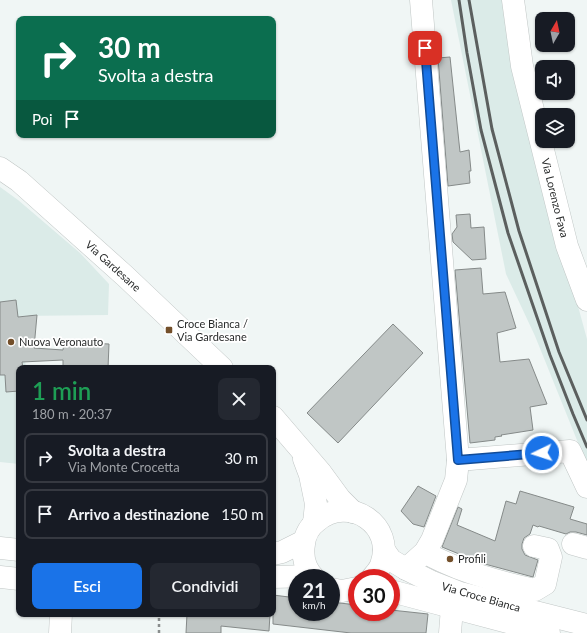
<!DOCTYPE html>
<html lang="it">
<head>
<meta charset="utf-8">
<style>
	:root { --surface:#171b24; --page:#242831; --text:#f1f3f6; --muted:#9ea1a6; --line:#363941; --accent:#1a73e8 }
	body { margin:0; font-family:Lato,sans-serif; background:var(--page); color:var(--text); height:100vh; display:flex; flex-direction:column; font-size:15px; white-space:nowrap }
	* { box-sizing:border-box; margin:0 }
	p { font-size:13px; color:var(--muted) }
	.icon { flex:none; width:22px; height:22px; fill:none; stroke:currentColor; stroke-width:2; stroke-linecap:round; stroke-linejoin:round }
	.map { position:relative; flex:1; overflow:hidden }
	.sheet { position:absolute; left:16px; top:365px; width:260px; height:252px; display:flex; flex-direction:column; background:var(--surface); border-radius:8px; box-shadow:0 1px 3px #0004 }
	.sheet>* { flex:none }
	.guide { position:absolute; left:16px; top:16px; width:260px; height:122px; border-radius:8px; box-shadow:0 1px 3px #0004; background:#0b6e4f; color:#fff; overflow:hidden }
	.needle { width:26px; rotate:9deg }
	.buttons { position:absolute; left:535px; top:12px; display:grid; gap:8px }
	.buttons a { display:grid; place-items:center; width:40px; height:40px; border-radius:8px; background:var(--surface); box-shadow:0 1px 3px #0004; font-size:20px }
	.speed { position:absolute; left:288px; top:569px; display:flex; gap:8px; font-size:20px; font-weight:700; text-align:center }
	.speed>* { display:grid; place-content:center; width:52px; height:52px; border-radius:50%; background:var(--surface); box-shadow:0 1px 3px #0004; line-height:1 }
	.speed small { font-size:10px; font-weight:400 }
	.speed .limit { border:6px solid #d22; background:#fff; color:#111 }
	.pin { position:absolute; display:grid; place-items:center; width:34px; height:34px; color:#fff; margin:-17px; border-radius:8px; box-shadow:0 2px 6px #0006 }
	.me { position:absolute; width:44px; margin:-22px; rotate:266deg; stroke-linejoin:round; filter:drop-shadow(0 0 3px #0008) }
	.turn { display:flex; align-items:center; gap:14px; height:84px; padding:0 16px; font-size:18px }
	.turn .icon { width:52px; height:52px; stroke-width:2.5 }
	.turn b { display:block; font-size:28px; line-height:34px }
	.then { display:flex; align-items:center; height:38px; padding:0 16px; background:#0003; gap:8px; font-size:15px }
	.round { display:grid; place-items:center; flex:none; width:42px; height:42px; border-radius:8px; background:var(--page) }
	.headline { display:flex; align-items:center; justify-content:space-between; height:68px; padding:0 16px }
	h1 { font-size:24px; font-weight:600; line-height:30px; color:#1e9e55 }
	.primary-button { display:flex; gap:8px; margin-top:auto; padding:8px 16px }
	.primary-button a { flex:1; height:46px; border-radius:8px; background:var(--accent); color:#fff; font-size:16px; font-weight:600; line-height:46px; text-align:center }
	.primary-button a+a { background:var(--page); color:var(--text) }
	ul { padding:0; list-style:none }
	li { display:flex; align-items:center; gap:12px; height:50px; margin:0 8px 6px; padding:0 8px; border:2px solid var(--line); border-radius:8px }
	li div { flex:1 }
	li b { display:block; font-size:15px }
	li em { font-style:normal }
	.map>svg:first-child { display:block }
	.built { fill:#dbebe8 }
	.building { fill:#c0c6c5; stroke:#858a89 }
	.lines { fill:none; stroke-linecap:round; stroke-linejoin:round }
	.minor-casing { stroke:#c0c6c5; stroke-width:23 }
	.major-casing { stroke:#c0c6c5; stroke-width:23 }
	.path { stroke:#898d8d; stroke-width:2.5; stroke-dasharray:3 3; stroke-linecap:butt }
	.minor { stroke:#fff; stroke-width:22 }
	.major { stroke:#fff; stroke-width:22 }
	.rail { stroke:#5b5f5e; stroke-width:3 }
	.route-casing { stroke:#114b97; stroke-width:10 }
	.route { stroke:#1a73e8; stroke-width:7 }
	.poi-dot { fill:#734f2a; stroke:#fff; stroke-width:1.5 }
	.labels { text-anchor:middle; stroke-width:3.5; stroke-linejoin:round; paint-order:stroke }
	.street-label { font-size:11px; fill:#282a2a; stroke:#fff }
	.poi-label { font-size:11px; fill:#282a2a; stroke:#fff; text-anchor:start }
</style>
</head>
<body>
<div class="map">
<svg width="587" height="633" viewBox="0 0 587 633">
	<rect width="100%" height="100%" fill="#f0f6f5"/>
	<!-- built -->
	<g class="built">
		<polygon points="451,0 507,0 541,171 587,339 587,465 535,336 506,274"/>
		<polygon points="0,187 18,200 80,253 109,284 108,315 19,316 26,368 19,368 19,464 0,462"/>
	</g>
	<!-- building -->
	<g class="building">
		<polygon points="450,57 460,152 469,150 471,171 469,171 470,183 448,186 438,58"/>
		<polygon points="470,214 471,228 484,227 486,259 472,260 453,242 452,234 457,227 456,215"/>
		<polygon points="481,268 483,294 505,292 516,328 497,333 500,362 529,359 547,404 530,407 533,430 501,435 502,436 495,437 495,440 470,443 455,270"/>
		<polygon points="16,300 18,317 37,315 34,348 63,350 64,342 109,344 108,368 63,368 63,360 22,362 23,368 19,368 19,391 6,392 5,375 0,375 0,302"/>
		<polygon points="393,324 423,353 338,443 307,413"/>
		<polygon points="418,486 436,496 424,527 413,524 401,511"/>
		<polygon points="520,491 574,507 570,519 587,524 587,535 576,532 570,532 566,534 539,526 538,527 533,525 530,534 524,538 522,544 522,549 525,555 538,560 533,577 481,563 442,547 458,507 462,509 457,525 495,541 506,501 516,504"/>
		<polygon points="273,595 297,598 297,612 331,612 331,602 357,605 357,612 391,612 391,610 428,614 426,633 351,633 273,624"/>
		<polygon points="187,614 270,614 269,631 221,626 221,633 186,633"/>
	</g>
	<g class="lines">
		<!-- minor casing -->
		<g class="minor-casing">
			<g id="minor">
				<polyline points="513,0 522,66 567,246 587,300"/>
				<polyline points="458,460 570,451 587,487"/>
				<polyline points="573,544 587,548"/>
				<path d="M425 552C435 559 447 563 458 568 484 578 508 584 535 590L545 584 551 557 548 549 534 546"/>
				<polyline points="406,569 425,552 432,540 456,480 458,460 421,0"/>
				<polyline points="0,577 19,579"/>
				<polyline points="60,633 61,614"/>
				<polyline points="450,633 452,608"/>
			</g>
		</g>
		<!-- major casing -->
		<g class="major-casing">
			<g id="major">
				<polyline points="0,168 19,181 125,276 222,368"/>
				<polyline points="273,417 321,473 340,499 353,512"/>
				<polyline points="304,459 310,475 316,504 314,523"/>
				<polyline points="0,548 19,550"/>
				<polyline points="384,550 391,560 406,569 432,582 460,593 587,625"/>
				<polyline points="273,554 282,552 304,541"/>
				<polyline points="273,577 312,576"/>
				<path d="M314 578C305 569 302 556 304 544 305 535 310 526 317 521 349 494 396 525 381 565 379 570 375 574 372 578"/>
				<polyline points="331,589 342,591 357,588"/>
				<polyline points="391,591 549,633"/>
			</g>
		</g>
		<!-- path -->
		<polyline class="path" points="159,633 159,614"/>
		<!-- minor -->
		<use href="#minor" class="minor"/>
		<!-- major -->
		<use href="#major" class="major"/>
		<!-- rail -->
		<g class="rail">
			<polyline points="459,0 467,53 481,130 508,233 550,355 573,414 587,447"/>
			<polyline points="469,0 492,129 519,231 559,352 587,420"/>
		</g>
	</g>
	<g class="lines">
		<!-- route casing -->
		<g class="route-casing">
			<polyline id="route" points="425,48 458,460 542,453"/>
		</g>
		<!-- route -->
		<use href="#route" class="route"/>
	</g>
	<!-- markers -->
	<g class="poi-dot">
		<rect x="165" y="326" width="8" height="8" rx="2"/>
		<circle cx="11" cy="342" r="4"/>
		<circle cx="450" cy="559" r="4"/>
	</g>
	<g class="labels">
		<!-- street labels -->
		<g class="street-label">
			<text transform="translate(555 198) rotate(76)" y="4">Via Lorenzo Fava</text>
			<text transform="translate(113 266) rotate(42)" y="4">Via Gardesane</text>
			<text transform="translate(481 597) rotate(16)" y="4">Via Croce Bianca</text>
		</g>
		<!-- poi labels -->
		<g class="poi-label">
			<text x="177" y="328">Croce Bianca /<tspan x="177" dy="13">Via Gardesane</tspan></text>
			<text x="19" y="346">Nuova Veronauto</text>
			<text x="458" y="563">Profili</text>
		</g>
	</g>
</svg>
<div class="buttons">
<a><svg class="needle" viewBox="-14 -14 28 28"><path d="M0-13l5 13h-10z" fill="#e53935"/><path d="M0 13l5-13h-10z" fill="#9ea1a6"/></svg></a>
<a><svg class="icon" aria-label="sound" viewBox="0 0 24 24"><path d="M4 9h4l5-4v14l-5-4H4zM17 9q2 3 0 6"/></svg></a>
<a><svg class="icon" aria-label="layers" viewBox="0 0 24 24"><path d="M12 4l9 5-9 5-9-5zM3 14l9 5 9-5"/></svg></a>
</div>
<div class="speed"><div>21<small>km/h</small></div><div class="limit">30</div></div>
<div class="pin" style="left:425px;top:48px;background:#d93025"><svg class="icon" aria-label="arrive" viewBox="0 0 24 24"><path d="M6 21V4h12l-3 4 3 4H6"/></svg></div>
<svg class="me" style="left:542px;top:453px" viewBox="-20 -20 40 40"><circle r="17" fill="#1a73e8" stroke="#fff" stroke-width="3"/><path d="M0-11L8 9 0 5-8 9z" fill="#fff"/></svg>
<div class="guide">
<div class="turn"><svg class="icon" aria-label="right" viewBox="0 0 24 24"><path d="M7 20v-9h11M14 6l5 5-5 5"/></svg><div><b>30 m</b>Svolta a destra</div></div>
<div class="then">Poi<svg class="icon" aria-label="arrive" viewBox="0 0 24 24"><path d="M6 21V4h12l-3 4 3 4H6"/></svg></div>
</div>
<section class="sheet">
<div class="headline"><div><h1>1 min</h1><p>180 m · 20:37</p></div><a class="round"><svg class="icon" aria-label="close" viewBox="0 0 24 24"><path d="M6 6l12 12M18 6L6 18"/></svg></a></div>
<ul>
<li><svg class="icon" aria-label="right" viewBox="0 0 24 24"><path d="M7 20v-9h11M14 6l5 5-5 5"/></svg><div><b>Svolta a destra</b><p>Via Monte Crocetta</p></div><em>30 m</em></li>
<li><svg class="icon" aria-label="arrive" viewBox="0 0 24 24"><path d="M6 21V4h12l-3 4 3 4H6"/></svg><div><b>Arrivo a destinazione</b></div><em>150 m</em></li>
</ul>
<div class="primary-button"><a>Esci</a><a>Condividi</a></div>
</section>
</div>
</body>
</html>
